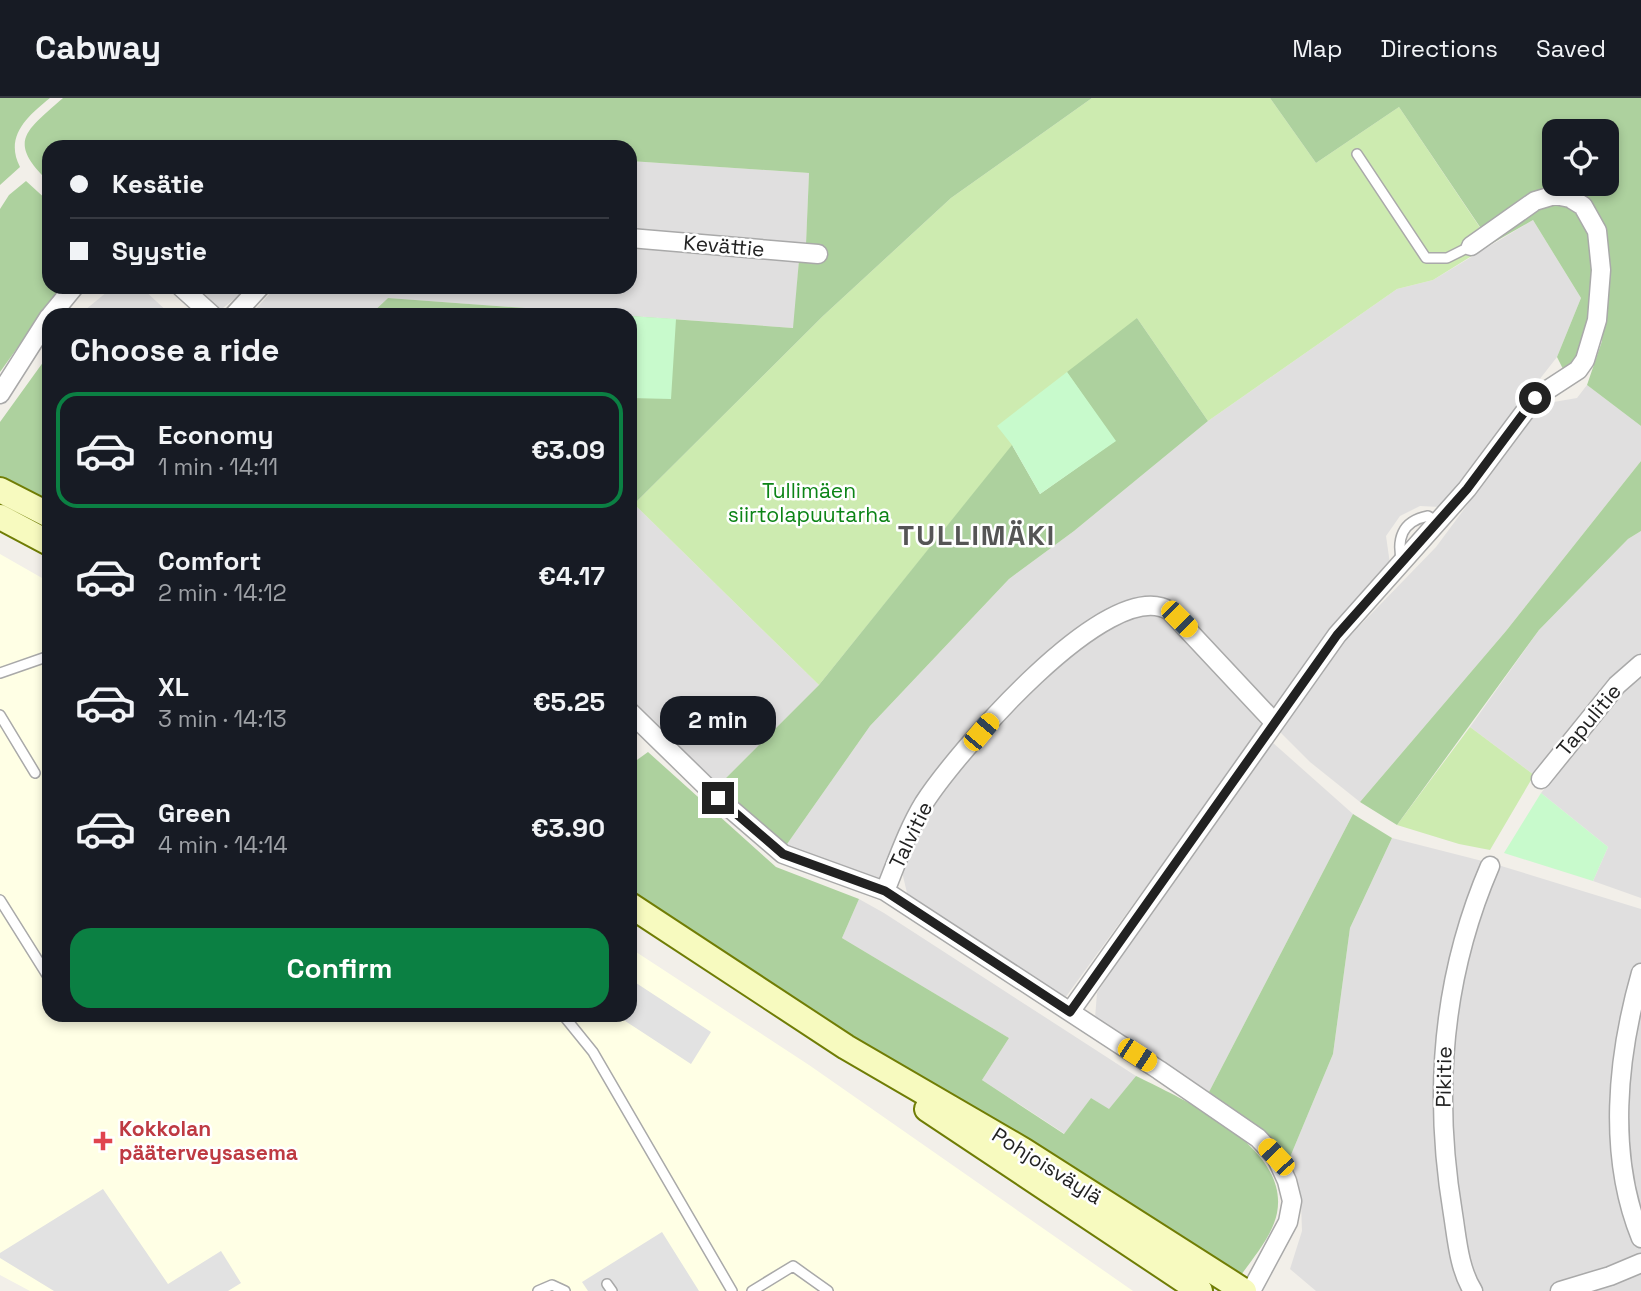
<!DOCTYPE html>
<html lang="en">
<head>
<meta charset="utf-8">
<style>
  body { margin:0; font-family:"Space Grotesk",sans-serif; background:#20242c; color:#f1f3f6; height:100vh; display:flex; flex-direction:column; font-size:26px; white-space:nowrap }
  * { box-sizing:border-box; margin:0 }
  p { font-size:23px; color:#9ea1a6 }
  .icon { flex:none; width:38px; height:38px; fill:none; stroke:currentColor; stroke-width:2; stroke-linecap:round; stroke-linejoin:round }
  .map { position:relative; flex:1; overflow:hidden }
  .panel { position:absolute; left:42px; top:210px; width:595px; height:714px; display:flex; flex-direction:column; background:#171b24; border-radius:21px; box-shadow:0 4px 10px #0003 }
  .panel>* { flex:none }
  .hud { position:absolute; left:42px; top:42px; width:595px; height:154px; border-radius:21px; box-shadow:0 4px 10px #0003; display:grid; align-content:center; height:154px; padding:0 28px; background:#171b24 }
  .controls { position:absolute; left:1542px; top:21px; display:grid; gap:14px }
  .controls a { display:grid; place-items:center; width:77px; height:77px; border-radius:14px; background:#171b24; box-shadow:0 4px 10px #0003; font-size:35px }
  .end { position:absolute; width:32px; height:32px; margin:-16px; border:9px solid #222; background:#fff; box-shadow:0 0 0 4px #fff }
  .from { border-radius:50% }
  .bubble { position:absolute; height:49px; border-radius:21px; background:#171b24; box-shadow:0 4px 10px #0003; font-size:23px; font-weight:800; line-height:49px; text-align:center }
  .car { position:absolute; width:21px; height:42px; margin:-21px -10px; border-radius:9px; box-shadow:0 0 5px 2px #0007; background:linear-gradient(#f5c518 24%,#345 0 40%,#f5c518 0 76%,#345 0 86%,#f5c518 0) }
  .hud b { display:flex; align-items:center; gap:24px; height:66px; font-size:26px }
  .hud b+b { border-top:2px solid #363941 }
  .hud i { width:18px; height:18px; background:#f1f3f6 }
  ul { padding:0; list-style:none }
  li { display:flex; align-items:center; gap:21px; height:116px; margin:0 14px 10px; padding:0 14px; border:4px solid transparent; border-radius:21px }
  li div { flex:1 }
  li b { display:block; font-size:26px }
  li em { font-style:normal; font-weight:800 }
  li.on { border-color:#0b8043 }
  li>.icon { width:63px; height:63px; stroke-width:1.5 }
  h2 { padding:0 28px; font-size:32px; line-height:84px }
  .primary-button { display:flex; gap:14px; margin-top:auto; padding:14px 28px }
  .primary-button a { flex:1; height:80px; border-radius:21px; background:#0b8043; color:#fff; font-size:28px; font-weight:800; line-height:80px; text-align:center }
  header { display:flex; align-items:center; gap:42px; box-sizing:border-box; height:98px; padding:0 35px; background:#171b24; border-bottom:2px solid #363941 }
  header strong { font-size:33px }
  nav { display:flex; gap:38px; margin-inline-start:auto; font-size:24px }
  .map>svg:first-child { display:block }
</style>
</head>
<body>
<header>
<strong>Cabway</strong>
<nav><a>Map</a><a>Directions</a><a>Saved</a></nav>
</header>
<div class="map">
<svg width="1641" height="1193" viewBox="0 0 1641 1193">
  <rect width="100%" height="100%" fill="#f2efe9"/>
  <path fill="#e0dfdf" d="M630,63L809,75L806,146L630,132Z
    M1533,122L1581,200L1557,259L1440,409L1420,408L1400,418L1386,438L1390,466L1328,535L1273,612L1195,525L1174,506L1162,500L1145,498L1127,503L1091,519L1052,548L1002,597L972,631L902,730L879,783L785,749L870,628L1009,481L1074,433L1208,323L1397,191L1433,182Z
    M630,150L799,162L794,230L388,200L370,217H250L276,189H630Z
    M113,189H141L171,217H79Z
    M193,189H250L219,213Z
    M1587,287L1641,328V363L1506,533L1360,704L1310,664L1278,632L1341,547L1436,449L1542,306L1577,300Z
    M634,406L819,587L719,687L630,602V410Z
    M1641,433V557L1612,582L1534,677L1470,629L1539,532L1628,441Z
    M1160,514L1188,540L1263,628L1065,900L908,799L902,774L921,727L956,676L1018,603L1094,539L1134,519Z
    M1641,577V800L1593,783L1608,749L1541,695L1622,594Z
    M1272,644L1353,716L1209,994L1095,920L1097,895L1169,784Z
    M1392,740L1498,767L1641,811V1193H1316L1290,1171L1302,1133L1301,1105L1297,1082L1288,1064L1333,956L1350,830Z
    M859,801L884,815L1136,978L1109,1012L1091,1000L1065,1036L982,982L1009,940L842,840Z"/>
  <path fill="#ffffe5" d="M0,456L49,484V917H630V850L809,967L1133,1193H30L0,1177Z"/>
  <path fill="#cdebb0" d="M1092,0H1270L1316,65L1399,9L1491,146L1433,182L1397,191L1208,323L1137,220L1116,343L1012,348L819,587L634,406L823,218L951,100Z
    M1470,629L1534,677L1490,752L1459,746L1397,727Z"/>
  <path fill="#add19e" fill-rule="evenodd" d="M0,0H50C28,18 4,38 20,69L0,87Z
    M63,0H1092L951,100L823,218L630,410V218L793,230L799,162L806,146L809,75L630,63V49H425L334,43L315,49H49V84C6,43 26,33 63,0Z
    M1270,0H1641V328L1587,287L1602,243L1606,152L1575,96L1482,132L1399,9L1316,65ZM1554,33H1606V86H1554Z
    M26,83L49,104V189H61L0,274V111L9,97Z
    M1568,105L1588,122L1594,186L1588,244L1565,275L1557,259L1581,200L1533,122L1491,146L1487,141L1537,107Z
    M388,200L621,217H370Z
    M1137,220L1208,323L1074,433L1009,481L870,628L785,749L719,687L819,587L1012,347L1040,396L1115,343L1067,274Z
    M49,256V406L0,378V324Z
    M1641,363V433L1628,441L1539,532L1397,727L1360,704L1506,533Z
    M648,654L776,769L859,801L842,840L1009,940L982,982L1064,1036L1091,1000L1109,1011L1136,978C1184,1002 1290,1048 1277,1115C1272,1139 1252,1161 1239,1180L886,962L630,791V667Z
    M1353,716L1392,740L1350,830L1333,956L1288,1064L1264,1036L1209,994Z"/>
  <path fill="#c8facc" d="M630,218L676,221L671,301L630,300Z
    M1067,274L1116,343L1040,396L1012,347L997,328Z
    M1541,695L1608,749L1593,783L1504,755Z"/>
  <path fill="#e2e2e2" d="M630,881L711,934L691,966L616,917H630Z
    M103,1091L168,1186L221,1153L241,1185L228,1193H54L0,1160V1155Z
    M662,1134L699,1193H588L582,1184Z"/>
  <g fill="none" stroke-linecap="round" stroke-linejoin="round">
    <defs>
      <path id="lane" d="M1357,56L1426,160H1447L1471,148
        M1402,465C1396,441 1402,423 1428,418L1438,424
        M0,575L49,558
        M0,617L35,675
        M0,802L49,880
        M563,917L593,954L732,1193
        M607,1186L612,1193
        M538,1193L552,1187L565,1193
        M752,1193L793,1168L828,1193"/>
      <path id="street" d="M630,140L818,156
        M181,189L212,217
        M51,217L74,189
        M234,217L260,189
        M0,296L49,219
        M630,614L718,700L783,756L885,793L1159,972L1258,1040L1276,1059L1287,1083L1292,1103L1288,1124L1251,1193
        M1541,681L1617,587L1641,566
        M885,793C897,764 907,733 924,705C954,658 1109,475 1170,513L1274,624
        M1641,875C1617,959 1607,1057 1641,1140
        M1070,914L1337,537L1467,391L1535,300L1578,272L1585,262L1597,222L1601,172L1597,133L1583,108L1570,100L1555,97L1535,103L1471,148
        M1473,1193C1459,1171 1457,1141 1453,1116C1433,997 1442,879 1490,768
        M1560,1193L1610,1178L1641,1165"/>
      <path id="secondary" d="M0,392L49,417
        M0,419L49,445
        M630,807L846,949L1023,1052L1244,1193
        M927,1011L1200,1193"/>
    </defs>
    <use href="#lane" stroke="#a9a9a9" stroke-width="12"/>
    <use href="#street" stroke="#a9a9a9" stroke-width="21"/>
    <use href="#secondary" stroke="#707d05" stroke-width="28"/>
    <use href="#lane" stroke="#fff" stroke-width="9"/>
    <use href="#street" stroke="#fff" stroke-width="18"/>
    <use href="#secondary" stroke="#f7fabf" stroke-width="24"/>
  </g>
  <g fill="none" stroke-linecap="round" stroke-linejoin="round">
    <path stroke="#222" stroke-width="9" d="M718,700L783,756L885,793L1070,914L1337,537L1467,391L1535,300"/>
  </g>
  <path fill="#e0444e" stroke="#fff" stroke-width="2.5" d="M99.5 1032.5h7v7h7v7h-7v7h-7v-7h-7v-7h7z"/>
  <g text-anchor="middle" stroke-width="5" stroke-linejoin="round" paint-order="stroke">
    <g font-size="21" fill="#222" stroke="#fff">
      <text transform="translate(724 148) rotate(5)" y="7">Kevättie</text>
      <text transform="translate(1589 622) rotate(-50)" y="7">Tapulitie</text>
      <text transform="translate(911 737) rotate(-64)" y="7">Talvitie</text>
      <text transform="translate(1444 979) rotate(-89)" y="7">Pikitie</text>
      <text transform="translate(1047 1068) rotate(32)" y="7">Pohjoisväylä</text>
    </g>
    <g font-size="21" fill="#0c8416" stroke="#fff">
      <text x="809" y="400">Tullimäen<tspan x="809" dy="24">siirtolapuutarha</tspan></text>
    </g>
    <g font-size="21" font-weight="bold" fill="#be3a42" stroke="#fff" text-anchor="start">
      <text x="119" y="1038">Kokkolan<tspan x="119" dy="24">pääterveysasema</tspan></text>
    </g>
    <g font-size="28" font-weight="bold" letter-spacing="2" fill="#555" stroke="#fff">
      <text x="977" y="447">TULLIMÄKI</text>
    </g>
  </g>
</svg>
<div class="controls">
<a><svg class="icon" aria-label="locate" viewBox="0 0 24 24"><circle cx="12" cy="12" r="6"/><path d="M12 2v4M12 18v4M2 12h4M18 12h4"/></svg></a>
</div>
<i class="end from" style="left:1535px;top:300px"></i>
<i class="end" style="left:718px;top:700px"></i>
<div class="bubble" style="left:660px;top:598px;width:116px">2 min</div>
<i class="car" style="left:1179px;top:521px;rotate:135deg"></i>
<i class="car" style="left:981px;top:634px;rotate:40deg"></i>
<i class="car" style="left:1137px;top:957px;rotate:123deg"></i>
<i class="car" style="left:1276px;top:1059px;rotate:317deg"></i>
<div class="hud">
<b><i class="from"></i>Kesätie</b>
<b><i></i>Syystie</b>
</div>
<section class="panel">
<h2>Choose a ride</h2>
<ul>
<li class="on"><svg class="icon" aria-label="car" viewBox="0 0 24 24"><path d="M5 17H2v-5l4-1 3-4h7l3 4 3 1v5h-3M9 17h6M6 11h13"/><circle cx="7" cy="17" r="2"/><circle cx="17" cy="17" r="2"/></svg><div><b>Economy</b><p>1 min · 14:11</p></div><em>€3.09</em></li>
<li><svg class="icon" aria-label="car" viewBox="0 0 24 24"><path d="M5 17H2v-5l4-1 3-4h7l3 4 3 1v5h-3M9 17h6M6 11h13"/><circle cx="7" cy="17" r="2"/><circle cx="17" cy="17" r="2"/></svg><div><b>Comfort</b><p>2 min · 14:12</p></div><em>€4.17</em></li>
<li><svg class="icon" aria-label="car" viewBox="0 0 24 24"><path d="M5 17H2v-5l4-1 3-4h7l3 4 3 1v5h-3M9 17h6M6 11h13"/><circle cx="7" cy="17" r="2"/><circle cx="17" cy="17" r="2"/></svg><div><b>XL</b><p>3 min · 14:13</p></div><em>€5.25</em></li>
<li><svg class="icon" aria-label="car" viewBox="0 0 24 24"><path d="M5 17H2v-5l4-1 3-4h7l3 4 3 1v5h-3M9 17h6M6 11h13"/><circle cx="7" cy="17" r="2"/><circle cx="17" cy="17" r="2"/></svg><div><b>Green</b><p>4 min · 14:14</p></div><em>€3.90</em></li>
</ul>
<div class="primary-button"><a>Confirm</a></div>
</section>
</div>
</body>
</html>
